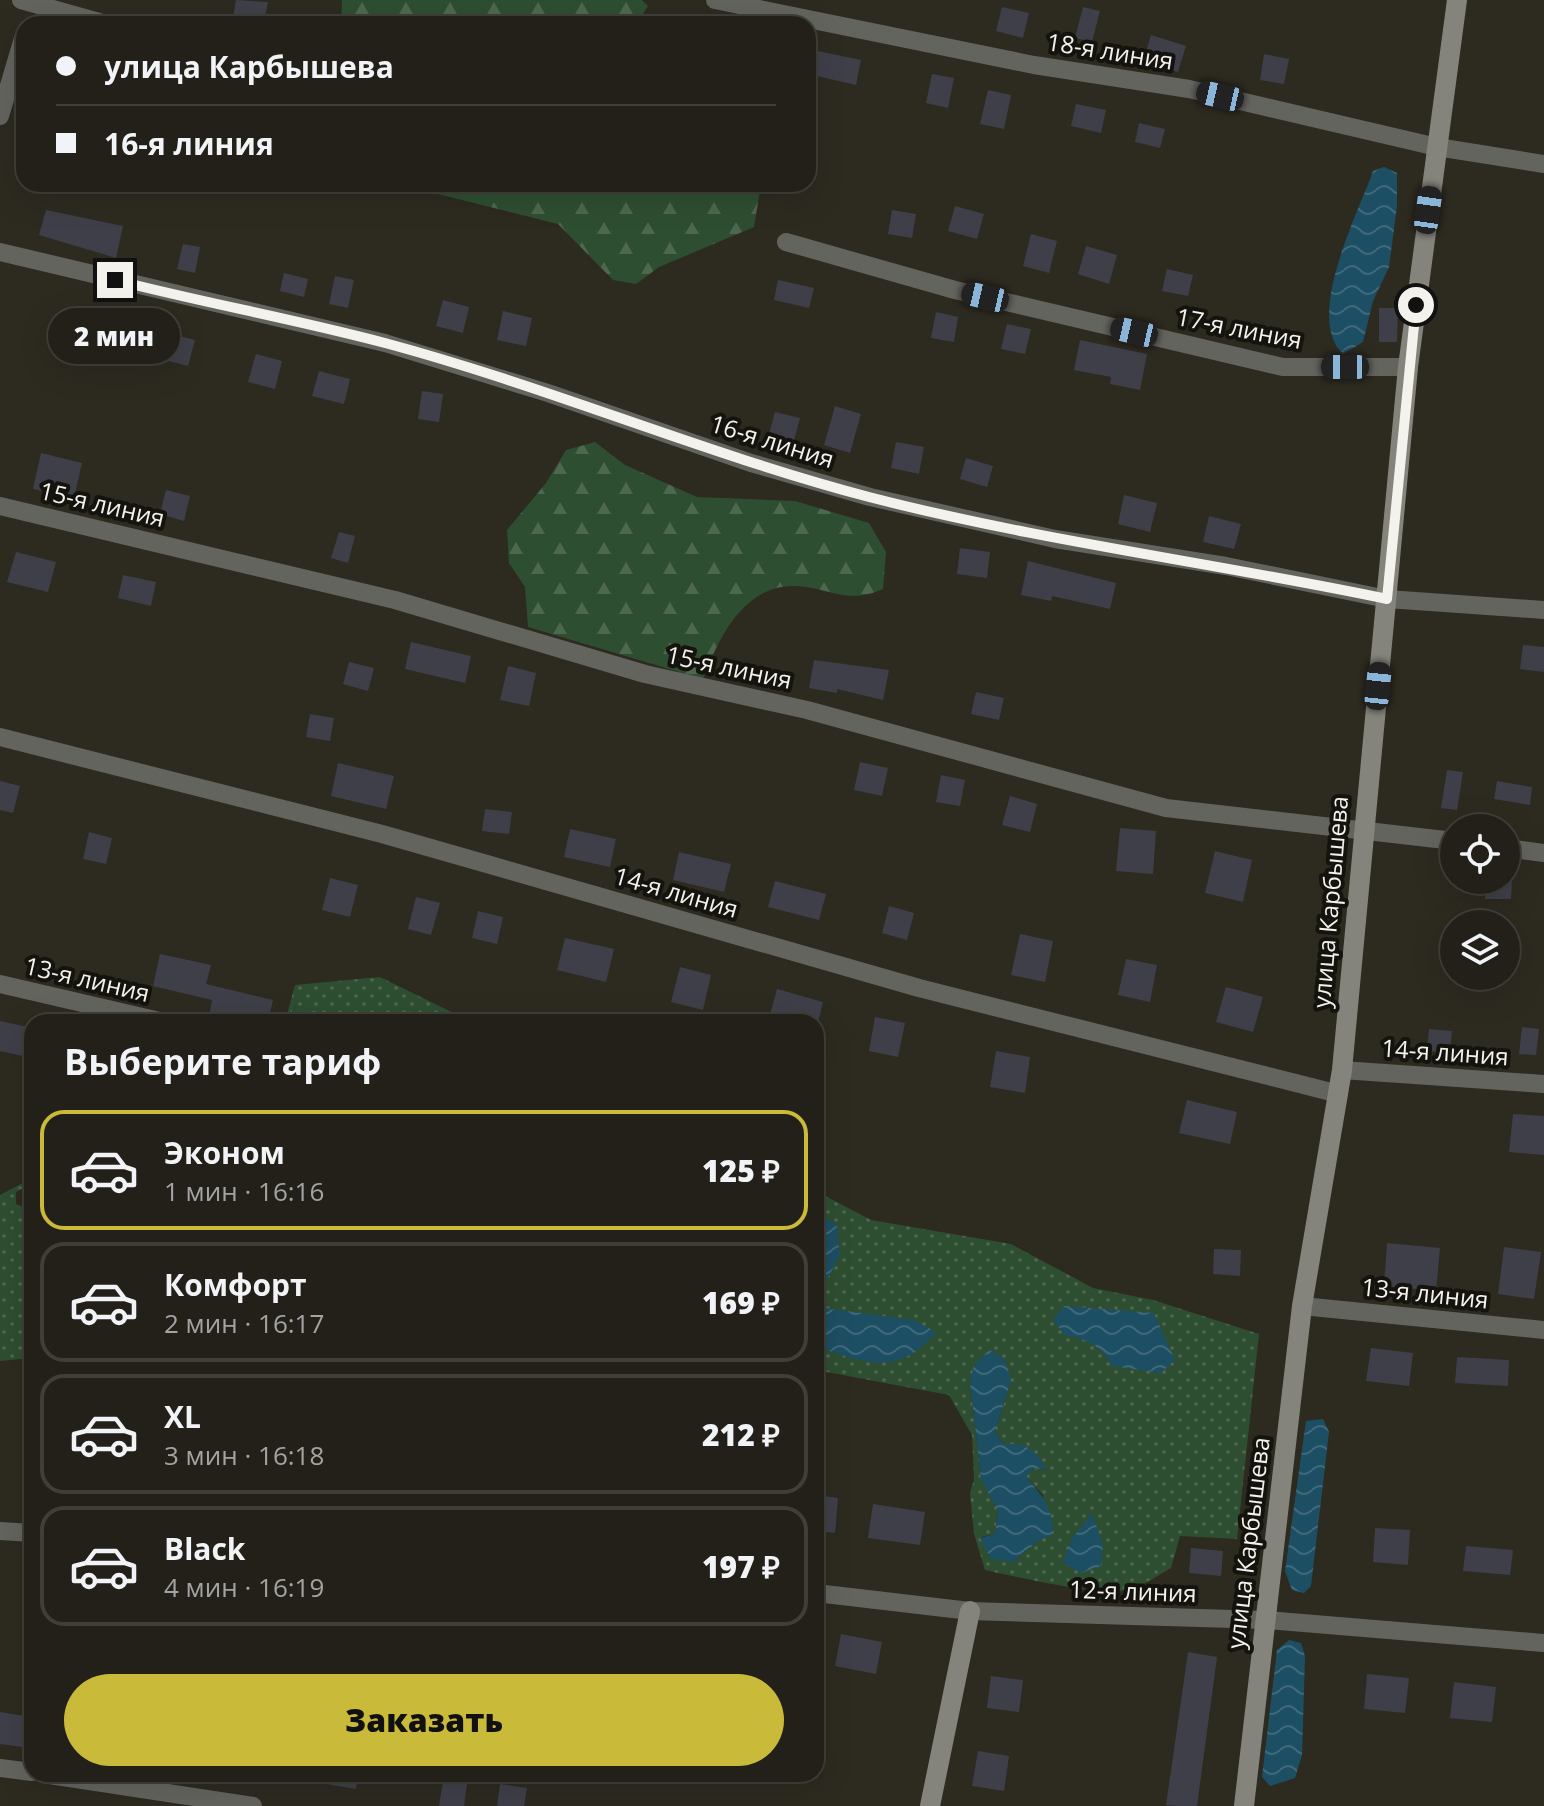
<!DOCTYPE html>
<html lang="ru">
<head>
<meta charset="utf-8">
<style>
  body { margin:0; font-family:"Open Sans",sans-serif; background:#2a2821; color:#f1f3f6; height:100vh; display:flex; flex-direction:column; font-size:30px; white-space:nowrap }
  * { box-sizing:border-box; margin:0 }
  p { font-size:26px; color:#a2a3a2 }
  .icon { flex:none; width:44px; height:44px; fill:none; stroke:currentColor; stroke-width:2; stroke-linecap:round; stroke-linejoin:round }
  .map { position:relative; flex:1; overflow:hidden }
  .panel { position:absolute; left:24px; top:1014px; width:800px; height:768px; display:flex; flex-direction:column; background:#222018; border-radius:24px; box-shadow:0 8px 32px #0002,0 0 0 2px #3f3e37 }
  .panel>* { flex:none }
  .guide { position:absolute; left:16px; top:16px; width:800px; height:176px; border-radius:24px; box-shadow:0 8px 32px #0002,0 0 0 2px #3f3e37; display:grid; align-content:center; height:176px; padding:0 40px; background:#222018 }
  .controls { position:absolute; left:1440px; top:814px; display:grid; gap:16px }
  .controls a { display:grid; place-items:center; width:80px; height:80px; border-radius:50%; background:#222018; box-shadow:0 8px 32px #0002,0 0 0 2px #3f3e37; font-size:40px }
  .end { position:absolute; width:36px; height:36px; margin:-18px; border:10px solid #f4f2ec; background:#111; box-shadow:0 0 0 4px #111 }
  .from { border-radius:50% }
  .bubble { position:absolute; height:56px; border-radius:28px; background:#222018; box-shadow:0 8px 32px #0002,0 0 0 2px #3f3e37; font-size:26px; font-weight:800; line-height:56px; text-align:center }
  .car { position:absolute; width:24px; height:48px; margin:-24px -12px; border-radius:10px; box-shadow:0 0 6px 2px #0007; background:linear-gradient(#222 24%,#8ab4d8 0 40%,#222 0 76%,#8ab4d8 0 86%,#222 0) }
  .guide b { display:flex; align-items:center; gap:28px; height:76px; font-size:30px }
  .guide b+b { border-top:2px solid #3f3e37 }
  .guide i { width:20px; height:20px; background:#f1f3f6 }
  ul { padding:0; list-style:none }
  li { display:flex; align-items:center; gap:24px; height:120px; margin:0 16px 12px; padding:0 24px; border:4px solid #3f3e37; border-radius:24px }
  li div { flex:1 }
  li b { display:block; font-size:30px }
  li em { font-style:normal; font-weight:800 }
  li.current { border-color:#caba3a }
  li>.icon { width:72px; height:72px; stroke-width:1.5 }
  h2 { padding:0 40px; font-size:36px; line-height:96px }
  .cta { display:flex; gap:16px; margin-top:auto; padding:16px 40px }
  .cta a { flex:1; height:92px; border-radius:48px; background:#caba3a; color:#111; font-size:32px; font-weight:800; line-height:92px; text-align:center }
  .map>svg:first-child { display:block }
</style>
</head>
<body>
<div class="map">
<svg width="1544" height="1806" viewBox="0 0 1544 1806">
  <defs>
    <pattern id="grass-dots" width="8" height="8" patternUnits="userSpaceOnUse" patternTransform="scale(2)"><rect width="8" height="8" fill="#2e4e31"/><path d="M2 2h.1M6 6h.1" fill="none" stroke="#4d684f" stroke-width="1.8" stroke-linecap="round"/></pattern>
    <pattern id="forest-firs" width="22" height="20" patternUnits="userSpaceOnUse" patternTransform="scale(2)"><rect width="22" height="20" fill="#2e4e31"/><path d="M5 1l3.5 6h-7zM16 11l3.5 6h-7z" fill="#4d684f"/></pattern>
    <pattern id="water-waves" width="16" height="10" patternUnits="userSpaceOnUse" patternTransform="scale(2)"><rect width="16" height="10" fill="#1d4f64"/><path d="M0 5q4-4 8 0t8 0" fill="none" stroke="#3e697a"/></pattern>
  </defs>
  <rect width="100%" height="100%" fill="#2d2a20"/>
  <path fill="url(#grass-dots)" fill-rule="evenodd" d="M380,977L472,1022H431L417,1012L337,1017L296,1006L285,1022L295,985Z
    M32,1178V1183L16,1192V1204L32,1211V1358L0,1361V1195Z
    M816,1191L871,1220L1011,1244L1093,1288L1153,1300L1259,1334L1237,1539L1180,1536L1171,1568C1156,1577 1138,1589 1120,1591C1085,1593 1021,1578 985,1570L974,1534L970,1493L974,1480L972,1435L949,1395L816,1370V1346L863,1361L850,1313L824,1308L820,1292L824,1214L816,1212ZM1011,1381L995,1431L1003,1444L1045,1470L1034,1468L1026,1477L1043,1495L1038,1541L1013,1562L981,1537L995,1534L998,1511L981,1478L970,1382Z"/>
  <path fill="url(#forest-firs)" d="M342,0H642L648,6L636,24H341Z
    M398,184H761L754,227L659,267L636,284L613,280L558,224Z
    M595,442L625,465L697,497L795,501L869,523L886,552L883,589C844,606 829,586 792,586C742,587 718,640 703,679L528,627L525,587L509,563L507,530L546,483L566,450Z
    M296,1006L337,1017L418,1011L431,1022H287Z"/>
  <path fill="url(#water-waves)" d="M1384,167L1397,173V206L1389,267L1373,301L1363,342L1343,354C1304,317 1358,214 1373,171Z
    M816,1212L837,1225L840,1256L820,1292L824,1308L914,1320L936,1332C900,1377 864,1364 816,1346Z
    M1064,1306L1154,1313L1175,1360L1161,1373L1112,1366C1099,1344 1089,1340 1064,1335L1053,1319Z
    M989,1350L1005,1359L1011,1381L995,1431L1003,1444C1024,1442 1037,1449 1046,1470L1034,1468L1026,1477C1043,1496 1053,1508 1053,1534L1038,1541L1013,1562L991,1559L980,1538L995,1534L998,1511L981,1479L970,1382L974,1365Z
    M1323,1419L1329,1432L1311,1586L1304,1593L1292,1590L1285,1571L1306,1421Z
    M1092,1513L1103,1545L1101,1566L1081,1573L1063,1563L1071,1540Z
    M1289,1640L1301,1643L1305,1656L1302,1755L1295,1778L1270,1786L1262,1777L1277,1650Z"/>
  <path fill="#3f3f49" d="M236,0L268,2L264,24H232Z
    M1002,7L1029,13L1023,38L996,31Z
    M1083,7L1100,11L1092,42L1075,38Z
    M1151,35L1186,46L1178,72L1143,62Z
    M808,49L861,60L856,85L808,74Z
    M1264,54L1289,59L1284,84L1260,80Z
    M932,74L954,78L948,108L926,103Z
    M988,90L1011,95L1004,129L980,124Z
    M1076,104L1106,110L1101,133L1071,126Z
    M1139,123L1165,129L1160,148L1135,142Z
    M955,206L984,214L977,239L948,231Z
    M46,210L123,226L116,258L39,235Z
    M892,210L916,214L912,238L888,234Z
    M1031,234L1057,241L1049,273L1023,266Z
    M183,244L200,247L195,273L177,269Z
    M1086,246L1117,255L1109,284L1078,274Z
    M1167,269L1193,275L1188,296L1162,291Z
    M284,273L308,279L304,297L280,291Z
    M335,276L354,280L348,308L329,304Z
    M778,280L814,288L809,308L774,300Z
    M443,300L469,307L463,333L436,326Z
    M1379,308H1398L1397,342H1379Z
    M503,311L532,318L526,346L497,340Z
    M936,312L958,317L954,342L931,338Z
    M104,322L126,327L120,351L98,346Z
    M1007,324L1031,329L1025,354L1001,349Z
    M168,333L195,340L188,366L161,359Z
    M1080,340L1147,354L1140,390L1110,384L1111,377L1074,370Z
    M256,354L282,361L275,389L248,382Z
    M319,371L350,379L344,404L312,396Z
    M422,391L443,394L439,422L418,419Z
    M835,406L861,414L850,453L824,445Z
    M775,412L800,418L792,448L767,441Z
    M896,442L924,447L919,474L891,468Z
    M41,453L82,463L74,498L33,489Z
    M966,458L993,466L987,487L960,479Z
    M166,490L190,496L184,521L160,514Z
    M1124,495L1157,503L1150,532L1118,524Z
    M1209,516L1241,524L1234,549L1203,542Z
    M339,532L355,536L348,563L331,558Z
    M960,548L990,552L987,578L957,574Z
    M16,552L56,562L48,592L7,582Z
    M1028,561L1116,583L1110,609L1052,596L1051,601L1021,595Z
    M123,575L156,582L151,606L118,598Z
    M411,642L471,656L465,683L405,669Z
    M1523,645L1544,647V672L1520,669Z
    M814,660L889,670L883,700L837,689V693L809,688Z
    M349,662L374,668L368,691L343,684Z
    M508,666L536,673L529,706L500,700Z
    M976,692L1004,698L999,720L971,714Z
    M310,714L334,718L330,741L306,737Z
    M860,762L888,768L882,796L854,790Z
    M338,763L394,776L386,809L331,796Z
    M1447,770L1463,772L1457,810L1441,808Z
    M941,775L965,780L960,806L936,802Z
    M0,781L20,786L13,813L0,810Z
    M1497,781L1532,787L1530,805L1494,799Z
    M1010,796L1037,804L1030,832L1002,825Z
    M485,809L512,812L509,834L482,831Z
    M1120,828L1156,831L1153,874L1116,871Z
    M570,829L616,839L610,867L564,857Z
    M89,832L112,838L106,864L83,859Z
    M1215,851L1252,860L1243,902L1205,893Z
    M679,852L731,864L724,892L673,880Z
    M330,878L358,885L350,917L322,910Z
    M1486,880H1512L1511,899H1485Z
    M775,881L826,894L819,920L768,907Z
    M416,897L440,903L431,935L408,929Z
    M889,906L914,913L907,940L882,933Z
    M478,911L503,917L497,944L472,938Z
    M1020,934L1053,941L1045,982L1011,975Z
    M565,938L614,949L606,982L557,970Z
    M160,954L211,965L206,984L273,1000L268,1022L210,1012L212,1000L153,986Z
    M1126,959L1157,965L1150,1002L1118,995Z
    M680,967L711,975L703,1010L671,1002Z
    M1226,987L1263,997L1253,1032L1216,1022Z
    M777,989L823,1002L818,1022H768Z
    M875,1017L905,1023L898,1057L869,1051Z
    M0,1021L32,1028V1058L0,1051Z
    M1522,1027L1539,1029L1536,1055L1519,1054Z
    M1429,1029L1452,1031L1450,1053L1427,1051Z
    M996,1051L1030,1057L1025,1093L990,1087Z
    M1187,1100L1237,1112L1230,1144L1179,1133Z
    M1513,1114L1544,1116V1155L1509,1152Z
    M1387,1243L1440,1248L1436,1291L1384,1286Z
    M1504,1247L1541,1252L1534,1299L1498,1294Z
    M1214,1249L1241,1250L1240,1276L1213,1274Z
    M1371,1348L1413,1353L1409,1386L1366,1381Z
    M1457,1357L1509,1360L1508,1386L1455,1383Z
    M816,1495L838,1498L835,1533L816,1531Z
    M873,1504L925,1512L920,1545L868,1538Z
    M1375,1528L1410,1530L1408,1565L1373,1562Z
    M1466,1546L1513,1550L1510,1575L1463,1571Z
    M1191,1548L1223,1551L1221,1576L1189,1573Z
    M841,1634L882,1642L876,1674L835,1666Z
    M1188,1652L1217,1657L1197,1806H1178L1166,1805Z
    M1367,1674L1409,1678L1405,1713L1364,1709Z
    M991,1676L1023,1680L1019,1712L987,1708Z
    M1454,1682L1496,1687L1492,1722L1450,1718Z
    M0,1712L32,1717L30,1748L0,1744Z
    M978,1751L1009,1756L1004,1791L972,1786Z
    M316,1774H358L356,1789L315,1782Z
    M443,1781L467,1784L464,1806H439Z
    M500,1784L527,1788L524,1806H497Z"/>
  <g fill="none" stroke-linecap="round" stroke-linejoin="round">
    <path stroke="#64645f" stroke-width="18" d="M21,0L106,24
      M715,0L1034,65L1189,89L1437,147L1544,164
      M0,116L24,35
      M786,242L955,290L1283,367H1408
      M0,252L385,343L548,393L751,463L870,497L1055,539L1226,566L1387,599L1544,610
      M0,506L395,600L645,674L807,710L1166,808L1454,841
      M0,737L382,834L919,988L1339,1094
      M1506,848L1544,853
      M0,984L164,1022
      M1342,1070L1544,1084
      M1302,1306L1544,1330
      M0,1531L32,1533
      M816,1593L970,1611L1266,1620L1544,1643
      M0,1768L32,1772
      M43,1774L253,1806"/>
    <path stroke="#85847c" stroke-width="20" d="M930,1806L970,1611
      M1244,1806L1302,1306L1342,1070L1408,367L1457,0"/>
  </g>
  <g fill="none" stroke-linecap="round" stroke-linejoin="round">
    <path stroke="#f4f2ec" stroke-width="10" d="M115,280C204,303 295,319 385,343C549,387 705,454 869,497C1040,541 1215,563 1387,599L1416,305"/>
  </g>
  <g text-anchor="middle" stroke-width="8" stroke-linejoin="round" paint-order="stroke">
    <g font-size="24" fill="#f4f2ec" stroke="#14130e">
      <text transform="translate(1110 52) rotate(9)" y="8">18-я линия</text>
      <text transform="translate(1239 329) rotate(11)" y="8">17-я линия</text>
      <text transform="translate(772 442) rotate(17)" y="8">16-я линия</text>
      <text transform="translate(102 505) rotate(13)" y="8">15-я линия</text>
      <text transform="translate(729 668) rotate(12)" y="8">15-я линия</text>
      <text transform="translate(676 893) rotate(16)" y="8">14-я линия</text>
      <text transform="translate(1331 902) rotate(-85)" y="8">улица Карбышева</text>
      <text transform="translate(87 980) rotate(13)" y="8">13-я линия</text>
      <text transform="translate(1445 1053) rotate(4)" y="8">14-я линия</text>
      <text transform="translate(1425 1294) rotate(6)" y="8">13-я линия</text>
      <text transform="translate(1249 1543) rotate(-83)" y="8">улица Карбышева</text>
      <text transform="translate(1133 1592) rotate(2)" y="8">12-я линия</text>
    </g>
  </g>
</svg>
<div class="controls">
<a><svg class="icon" aria-label="locate" viewBox="0 0 24 24"><circle cx="12" cy="12" r="6"/><path d="M12 2v4M12 18v4M2 12h4M18 12h4"/></svg></a>
<a><svg class="icon" aria-label="layers" viewBox="0 0 24 24"><path d="M12 4l9 5-9 5-9-5zM3 14l9 5 9-5"/></svg></a>
</div>
<i class="end from" style="left:1416px;top:305px"></i>
<i class="end" style="left:115px;top:280px"></i>
<div class="bubble" style="left:48px;top:308px;width:132px">2 мин</div>
<i class="car" style="left:1220px;top:96px;rotate:283deg"></i>
<i class="car" style="left:1428px;top:210px;rotate:8deg"></i>
<i class="car" style="left:985px;top:297px;rotate:283deg"></i>
<i class="car" style="left:1134px;top:332px;rotate:283deg"></i>
<i class="car" style="left:1345px;top:367px;rotate:270deg"></i>
<i class="car" style="left:1378px;top:686px;rotate:6deg"></i>
<div class="guide">
<b><i class="from"></i>улица Карбышева</b>
<b><i></i>16-я линия</b>
</div>
<section class="panel">
<h2>Выберите тариф</h2>
<ul>
<li class="current"><svg class="icon" aria-label="car" viewBox="0 0 24 24"><path d="M5 17H2v-5l4-1 3-4h7l3 4 3 1v5h-3M9 17h6M6 11h13"/><circle cx="7" cy="17" r="2"/><circle cx="17" cy="17" r="2"/></svg><div><b>Эконом</b><p>1 мин · 16:16</p></div><em>125 ₽</em></li>
<li><svg class="icon" aria-label="car" viewBox="0 0 24 24"><path d="M5 17H2v-5l4-1 3-4h7l3 4 3 1v5h-3M9 17h6M6 11h13"/><circle cx="7" cy="17" r="2"/><circle cx="17" cy="17" r="2"/></svg><div><b>Комфорт</b><p>2 мин · 16:17</p></div><em>169 ₽</em></li>
<li><svg class="icon" aria-label="car" viewBox="0 0 24 24"><path d="M5 17H2v-5l4-1 3-4h7l3 4 3 1v5h-3M9 17h6M6 11h13"/><circle cx="7" cy="17" r="2"/><circle cx="17" cy="17" r="2"/></svg><div><b>XL</b><p>3 мин · 16:18</p></div><em>212 ₽</em></li>
<li><svg class="icon" aria-label="car" viewBox="0 0 24 24"><path d="M5 17H2v-5l4-1 3-4h7l3 4 3 1v5h-3M9 17h6M6 11h13"/><circle cx="7" cy="17" r="2"/><circle cx="17" cy="17" r="2"/></svg><div><b>Black</b><p>4 мин · 16:19</p></div><em>197 ₽</em></li>
</ul>
<div class="cta"><a>Заказать</a></div>
</section>
</div>
</body>
</html>
